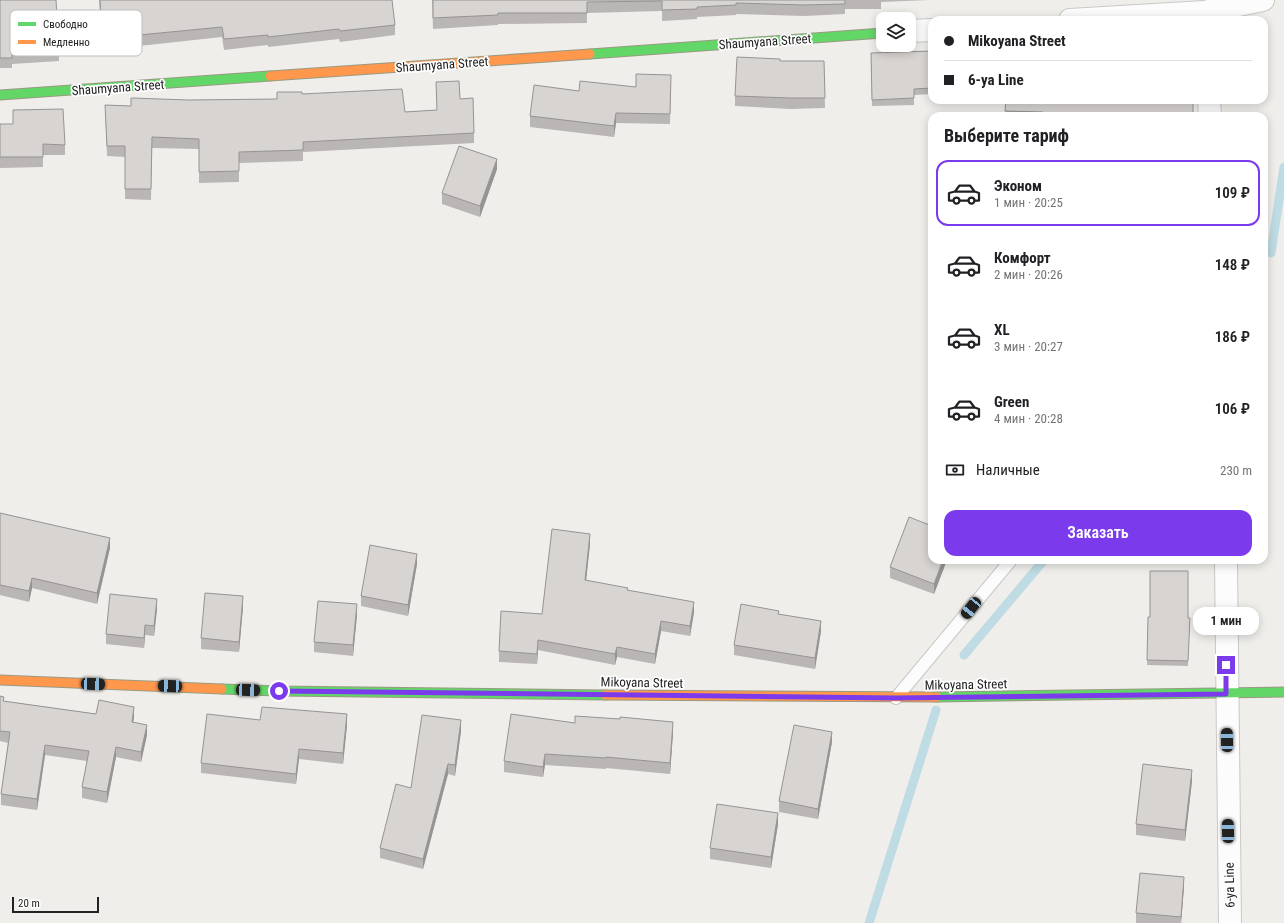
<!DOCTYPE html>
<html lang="ru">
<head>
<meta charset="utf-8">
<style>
  body { margin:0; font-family:"Roboto Condensed",sans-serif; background:#f2f2f2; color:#202124; height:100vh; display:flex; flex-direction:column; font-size:15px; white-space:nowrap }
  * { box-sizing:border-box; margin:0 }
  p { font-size:13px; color:#757577 }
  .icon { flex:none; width:22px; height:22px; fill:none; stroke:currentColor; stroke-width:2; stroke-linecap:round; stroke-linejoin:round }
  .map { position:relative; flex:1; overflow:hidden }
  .details { position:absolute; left:928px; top:112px; width:340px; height:452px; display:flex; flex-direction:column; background:#fff; border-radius:12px; box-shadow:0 2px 10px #0003 }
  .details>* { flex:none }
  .banner { position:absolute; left:928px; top:16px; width:340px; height:88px; border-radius:12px; box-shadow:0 2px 10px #0003; display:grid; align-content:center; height:88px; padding:0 16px; background:#fff }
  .fabs { position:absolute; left:876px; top:12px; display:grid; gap:8px }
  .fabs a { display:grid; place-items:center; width:40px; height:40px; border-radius:8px; background:#fff; box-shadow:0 2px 10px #0003; font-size:20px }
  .scale { position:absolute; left:12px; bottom:10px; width:87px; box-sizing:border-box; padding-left:4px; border:2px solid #222; border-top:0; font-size:11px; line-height:14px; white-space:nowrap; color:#222; -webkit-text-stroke:3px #fff; paint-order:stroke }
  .end { position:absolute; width:18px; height:18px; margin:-9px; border:5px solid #7c3aed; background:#fff; box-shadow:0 0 0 2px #fff }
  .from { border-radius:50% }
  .bubble { position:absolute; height:28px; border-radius:12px; background:#fff; box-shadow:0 2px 10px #0003; font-size:13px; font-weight:600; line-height:28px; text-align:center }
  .car { position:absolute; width:12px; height:24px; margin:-12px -6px; border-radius:5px; box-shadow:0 0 3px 1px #0007; background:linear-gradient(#222 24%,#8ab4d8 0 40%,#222 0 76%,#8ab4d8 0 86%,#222 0) }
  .banner b { display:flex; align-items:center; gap:14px; height:38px; font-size:15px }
  .banner b+b { border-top:1px solid #e0e0e0 }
  .banner i { width:10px; height:10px; background:#202124 }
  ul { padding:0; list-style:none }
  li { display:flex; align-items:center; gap:12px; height:66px; margin:0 8px 6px; padding:0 8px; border:2px solid transparent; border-radius:12px }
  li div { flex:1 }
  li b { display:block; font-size:15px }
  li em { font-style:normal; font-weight:600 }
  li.current { border-color:#7c3aed }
  li>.icon { width:36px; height:36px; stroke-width:1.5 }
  h2 { padding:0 16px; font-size:18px; line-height:48px }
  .pay { display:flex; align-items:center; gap:10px; height:44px; padding:0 16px; font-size:15px }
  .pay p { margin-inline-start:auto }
  .cta { display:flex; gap:8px; margin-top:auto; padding:8px 16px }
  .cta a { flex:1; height:46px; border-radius:12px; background:#7c3aed; color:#fff; font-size:16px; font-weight:600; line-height:46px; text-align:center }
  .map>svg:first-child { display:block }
</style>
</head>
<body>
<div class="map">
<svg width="1284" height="923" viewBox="0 0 1284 923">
  <rect width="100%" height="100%" fill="#f0eeeb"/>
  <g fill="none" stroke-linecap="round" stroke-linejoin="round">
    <path stroke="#bfdbe3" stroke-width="9" d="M1271,253L1284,167
      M964,655L1044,560
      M869,923L936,710"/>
    <defs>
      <path id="lane" d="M896,698L1011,560"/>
      <path id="street" d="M1070,20L1204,12L1263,0
        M909,31L932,30
        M1209,100L1210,116
        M1226,560L1230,923"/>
      <path id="fast" d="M590,54L883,33
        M0,95L270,76
        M222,689L279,691L605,695
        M937,697L1284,692"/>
      <path id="slow" d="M270,76L590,54
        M0,680L222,689
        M605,695L937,697"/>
    </defs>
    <use href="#lane" stroke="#c9c8c7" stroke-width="14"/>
    <use href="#street" stroke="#c9c8c7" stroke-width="24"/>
    <use href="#fast" stroke="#999a82" stroke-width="11"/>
    <use href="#slow" stroke="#999a82" stroke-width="11"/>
    <use href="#lane" stroke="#fdfcfc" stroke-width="12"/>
    <use href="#street" stroke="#fdfcfc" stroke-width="22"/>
    <use href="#fast" stroke="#63d668" stroke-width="9"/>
    <use href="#slow" stroke="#ff974d" stroke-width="9"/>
  </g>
  <path fill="#b9b6b5" d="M0,0L59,51V61L12,64V68H0Z
    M99,0H392L395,25V35L340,42L339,39L268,47V45L224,50L222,37L139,46L102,47Z
    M432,0H929L881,2V9H845V14L804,16L736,14V15L697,17V19L662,21V11L587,13V23L498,24V25L433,29Z
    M932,51V94L914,95V105L872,106L871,53Z
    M780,61H824L825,108L790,109L735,106V96Z
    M436,82L460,99L474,133V143L303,152V161L239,163V182L199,183V149L152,148L151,200L125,199V157L107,156L105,105L131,106L189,100L277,99L302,94L405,112L437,110Z
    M671,86L670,124L616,123L614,137L530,127V116L636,87Z
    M1006,100L1193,116H1005Z
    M0,124L65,145V155H43V167L0,168Z
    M497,169L480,217L442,204V193Z
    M0,513L110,548L97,604L32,588L29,602L0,595Z
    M590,544L586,580L694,612L690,636L661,631L655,664L617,657L615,665L538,650L537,664L499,662V651L542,614Z
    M947,560L934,594L890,578V567Z
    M417,564L408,616L361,606V596Z
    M243,607L239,652L201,649V638Z
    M157,609L154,636L145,635L144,648L106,644V634Z
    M779,614L821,631L815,669L734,655V645Z
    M357,615L353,656L314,652V642Z
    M1148,617L1188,618V666L1147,665Z
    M0,696L4,701L96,714L134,717L133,722L147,735L141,762L116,757L107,803L82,798V787L87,761L45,755L37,810L1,805V794L8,743L0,741Z
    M260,720L347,725L343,764L299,759L296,784L201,773V763Z
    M575,723L673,733L670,774L606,768V769L545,765L543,777L504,772V761Z
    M461,731L455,776L448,774L423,869L380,858V848L411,788Z
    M832,742L818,819L779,812V801Z
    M1192,781L1185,841L1136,835V824Z
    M778,824L771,868L710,859V848Z
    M1184,887L1181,923H1136V913Z"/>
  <path fill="#969493" d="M616,113V123L614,137V126Z
    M497,159V169L480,217V206Z
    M590,534V544L585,591V580Z
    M110,538V548L97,604V593Z
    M417,554V564L408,616V605Z
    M943,560H947L934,594V584Z
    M32,578V588L29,602V591Z
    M243,596V607L239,652V642Z
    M157,599V609L154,636V626Z
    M694,602V612L690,636V626Z
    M357,604V615L353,656V645Z
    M661,621V631L655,664V654Z
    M821,621V631L815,669V658Z
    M145,625V635L144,648V638Z
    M538,640V650L537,664V654Z
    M617,647V657L615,665V654Z
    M134,707V717L132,732V722Z
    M347,714V725L343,764V753Z
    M461,720V731L455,776V765Z
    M673,722V733L670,774V763Z
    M147,725V735L141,762V752Z
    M832,732V742L818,819V809Z
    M45,745V755L37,810V799Z
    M116,747V757L107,803V792Z
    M299,749V759L296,784V774Z
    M545,754V765L543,777V767Z
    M448,764V774L423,869V859Z
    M1192,770V781L1185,841V830Z
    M778,813V824L771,868V857Z
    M1184,877V887L1181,923V917Z"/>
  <path fill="#d7d4d2" stroke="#969493" d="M0,0H56L59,51L12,54V58H0Z
    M100,0H392L395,25L340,31L339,29L268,37V35L224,39L222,27L139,35L102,37Z
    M433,0H845V4L804,5L736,3V5L697,7V9L662,10V1L587,2V13H498V15L433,18Z
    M932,51V88L914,89V98L872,100L871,53Z
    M737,57L780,59V61H824L825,98H790L735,96Z
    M636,74L671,75L670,114L616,113L614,126L530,116L534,85L579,91L580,81L636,87Z
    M459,81L460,99L473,98L474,133L303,142V150L239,152V171L199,172V139L152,137L151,189H125V146H107L105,105L131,106V98L189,100L277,99V92H302V94L402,89L405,112L437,110L436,82Z
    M1006,100H1193V116H1043V112L1005,111Z
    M63,109L65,145L43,144V157H0V124H13V110Z
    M459,146L497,159L480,206L442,193Z
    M0,513L110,538L97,593L32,578L29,591L0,585Z
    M909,517L932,526V560H943L934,584L890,567Z
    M552,529L590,534L585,580L628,588L627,590L694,602L690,626L661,621L655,654L617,647L615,654L538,640L537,654L499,651L501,611L542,614Z
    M370,545L417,554L408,605L361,596Z
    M1150,571H1188V618H1190L1188,661L1147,660L1148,617H1150Z
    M205,593L243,596L239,642L201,638Z
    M110,594L157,599L154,626L145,625L144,638L106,634Z
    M318,601L357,604L353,645L314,642Z
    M741,604L779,611L778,614L821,621L815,658L734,645Z
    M0,696L4,697L3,701L96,714L99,700L134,707L132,722L147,725L141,752L116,747L107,792L82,787L89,751L45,745L37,799L1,794L10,732L0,731Z
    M262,707L347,714L343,753L299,749L296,774L201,763L207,714L260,720Z
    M511,714L575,723V716L620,719V717L673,722L670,763L606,757V758L545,754L543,767L504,761Z
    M422,715L461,720L455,765L448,764L423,859L380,848L396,784L411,788Z
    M794,725L832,732L818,809L779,801Z
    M1143,764L1192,770L1185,830L1136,824Z
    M717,804L778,813L771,857L710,848Z
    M1140,873L1184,877L1181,917L1136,913Z"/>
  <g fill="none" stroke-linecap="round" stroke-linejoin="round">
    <path stroke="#7c3aed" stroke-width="5" d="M279,691L896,698L1226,694V665"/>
  </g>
  <g text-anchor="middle" stroke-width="3.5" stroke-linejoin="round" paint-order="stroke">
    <g font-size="13" fill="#222" stroke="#fff">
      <text transform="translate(765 41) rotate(-4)" y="5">Shaumyana Street</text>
      <text transform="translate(442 64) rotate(-4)" y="5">Shaumyana Street</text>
      <text transform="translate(118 87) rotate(-4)" y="5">Shaumyana Street</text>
      <text transform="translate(642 682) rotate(1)" y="5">Mikoyana Street</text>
      <text transform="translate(966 684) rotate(-1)" y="5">Mikoyana Street</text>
      <text transform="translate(1229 885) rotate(-91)" y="5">6-ya Line</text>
    </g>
  </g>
  <rect x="10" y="10" width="132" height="46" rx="6" fill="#fff" stroke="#bdbdbd" stroke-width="1"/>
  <rect x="18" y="22" width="18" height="4" fill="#63d668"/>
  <rect x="18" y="40" width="18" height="4" fill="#ff974d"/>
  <g font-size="11" fill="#222">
    <text x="43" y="28">Свободно</text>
    <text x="43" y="46">Медленно</text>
  </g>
</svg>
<div class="fabs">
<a><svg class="icon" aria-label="layers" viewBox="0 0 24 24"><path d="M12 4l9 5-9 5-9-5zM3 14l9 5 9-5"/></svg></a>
</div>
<div class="scale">20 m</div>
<i class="end from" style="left:279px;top:691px"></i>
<i class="end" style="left:1226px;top:665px"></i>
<div class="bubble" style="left:1193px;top:607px;width:66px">1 мин</div>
<i class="car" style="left:971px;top:608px;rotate:219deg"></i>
<i class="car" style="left:93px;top:684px;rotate:92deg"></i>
<i class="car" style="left:170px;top:686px;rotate:272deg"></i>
<i class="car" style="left:248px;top:690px;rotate:92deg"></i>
<i class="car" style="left:1227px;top:740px;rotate:359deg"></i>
<i class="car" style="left:1228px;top:831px;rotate:359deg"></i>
<div class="banner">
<b><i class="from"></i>Mikoyana Street</b>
<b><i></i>6-ya Line</b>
</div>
<section class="details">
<h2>Выберите тариф</h2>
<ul>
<li class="current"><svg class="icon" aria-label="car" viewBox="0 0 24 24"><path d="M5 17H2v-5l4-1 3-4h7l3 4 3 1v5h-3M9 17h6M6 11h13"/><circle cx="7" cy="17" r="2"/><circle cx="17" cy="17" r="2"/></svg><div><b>Эконом</b><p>1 мин · 20:25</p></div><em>109 ₽</em></li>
<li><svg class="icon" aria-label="car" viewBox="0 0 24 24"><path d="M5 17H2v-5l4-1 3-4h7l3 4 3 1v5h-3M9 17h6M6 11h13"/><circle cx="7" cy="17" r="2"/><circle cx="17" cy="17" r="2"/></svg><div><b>Комфорт</b><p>2 мин · 20:26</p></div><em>148 ₽</em></li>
<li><svg class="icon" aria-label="car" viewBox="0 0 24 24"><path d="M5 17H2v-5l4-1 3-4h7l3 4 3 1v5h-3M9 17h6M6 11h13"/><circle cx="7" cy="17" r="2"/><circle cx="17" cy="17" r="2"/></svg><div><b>XL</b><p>3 мин · 20:27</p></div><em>186 ₽</em></li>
<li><svg class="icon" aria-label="car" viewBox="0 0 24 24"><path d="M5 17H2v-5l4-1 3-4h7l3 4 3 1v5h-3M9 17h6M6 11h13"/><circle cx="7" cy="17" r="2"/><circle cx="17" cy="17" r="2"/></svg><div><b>Green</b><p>4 мин · 20:28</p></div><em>106 ₽</em></li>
</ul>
<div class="pay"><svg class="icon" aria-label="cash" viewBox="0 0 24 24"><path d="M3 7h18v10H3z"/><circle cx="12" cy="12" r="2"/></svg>Наличные<p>230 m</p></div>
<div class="cta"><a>Заказать</a></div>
</section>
</div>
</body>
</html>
